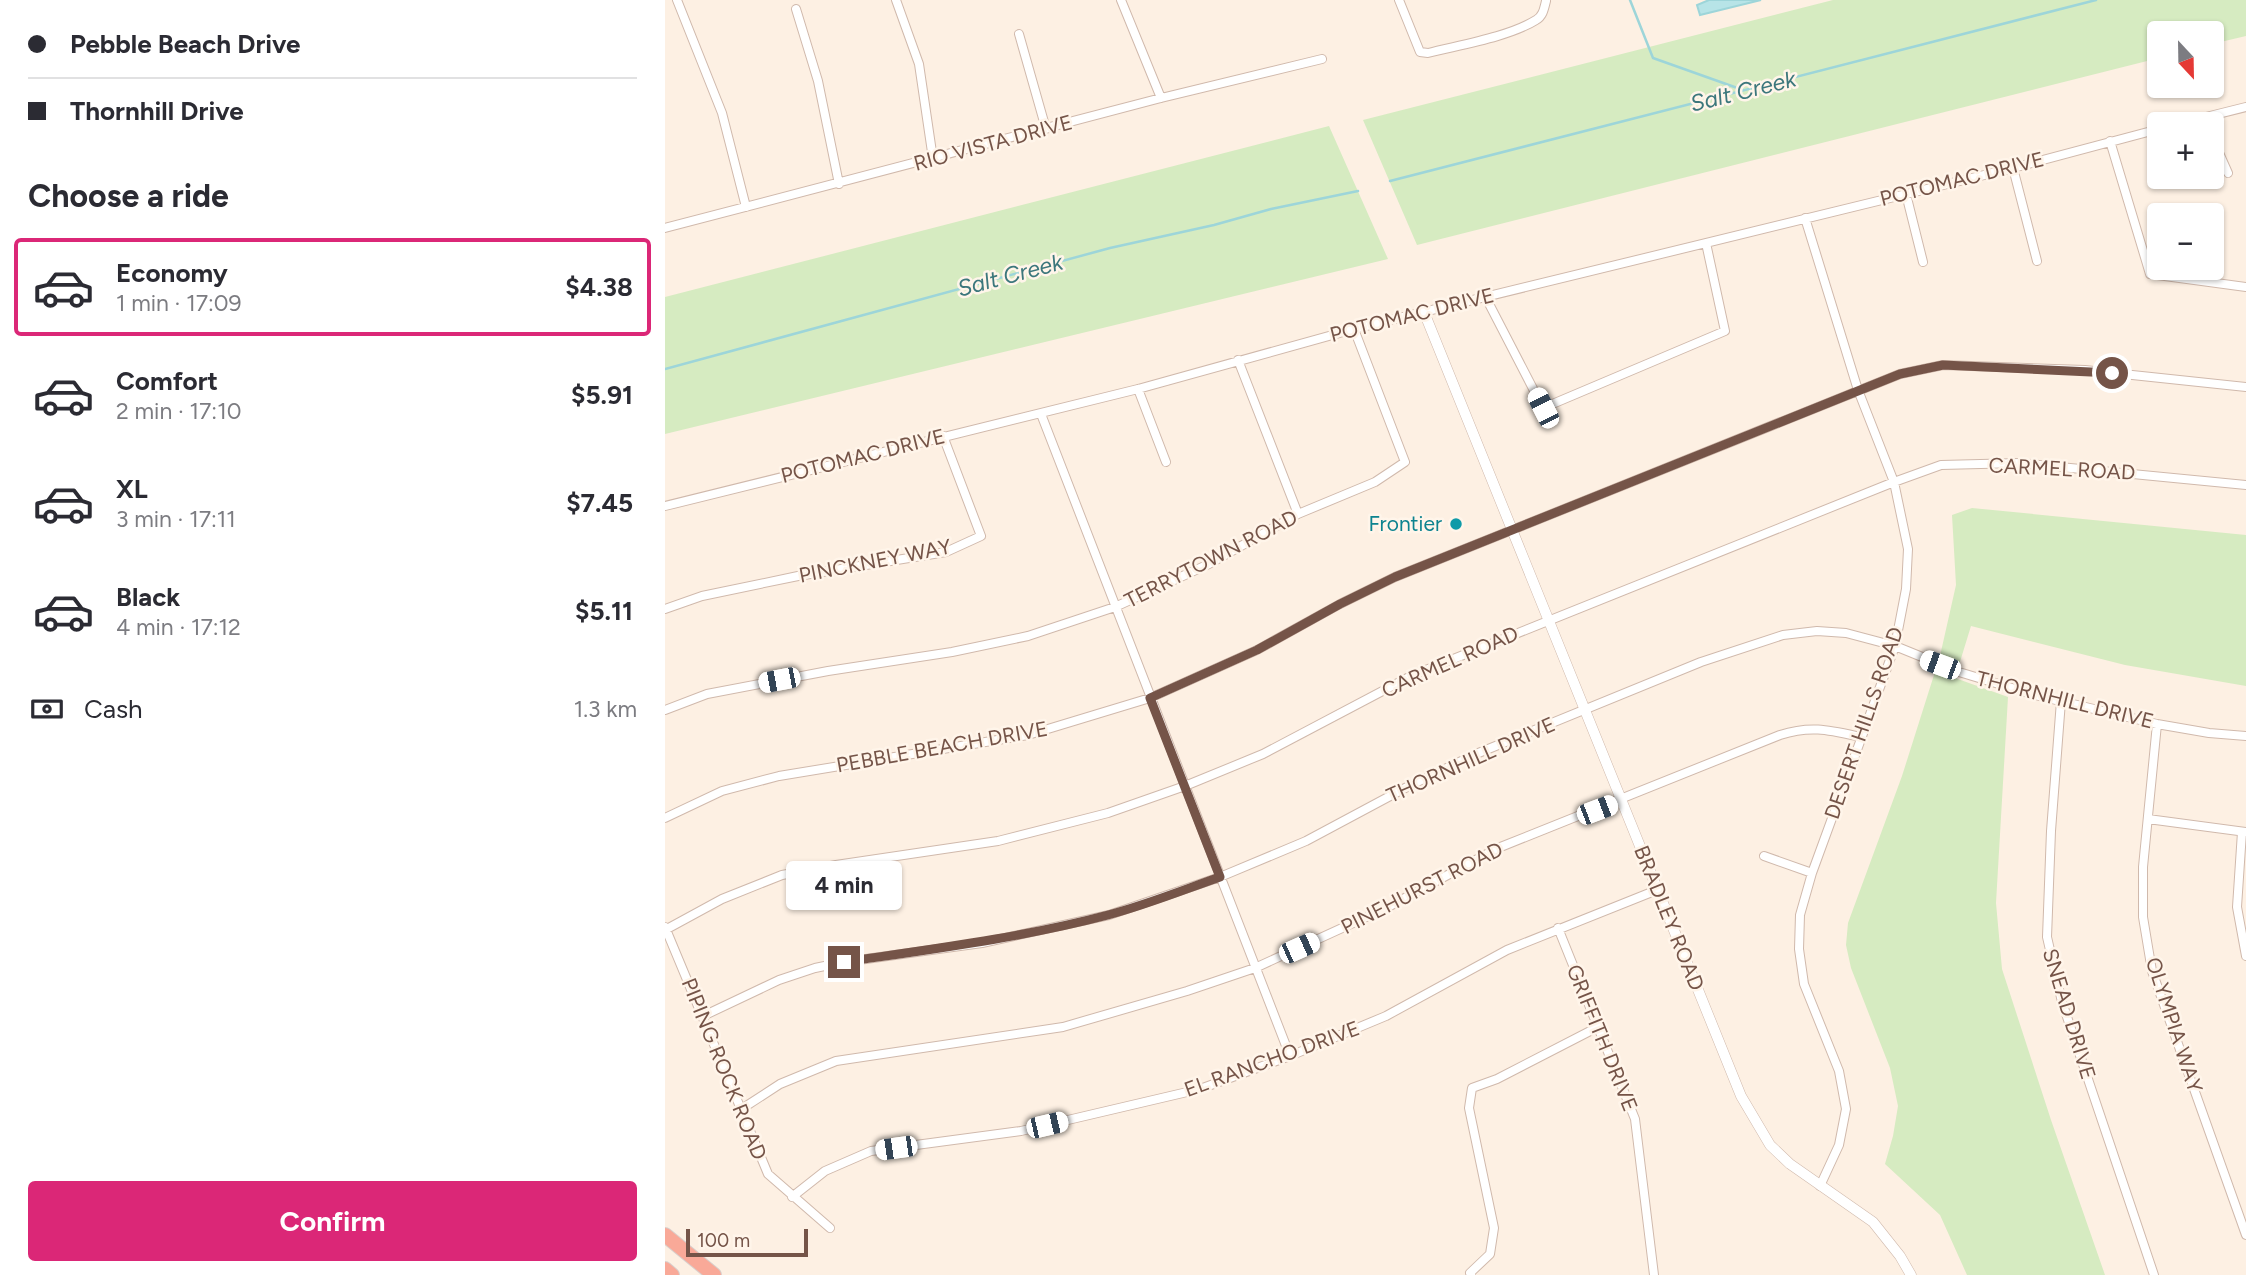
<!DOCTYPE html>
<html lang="en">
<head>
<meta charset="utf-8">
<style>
  body { margin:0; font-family:Figtree,sans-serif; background:#f2f2f3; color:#2b2b33; height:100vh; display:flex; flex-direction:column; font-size:26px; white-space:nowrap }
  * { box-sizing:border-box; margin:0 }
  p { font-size:23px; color:#7c7c81 }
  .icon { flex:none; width:38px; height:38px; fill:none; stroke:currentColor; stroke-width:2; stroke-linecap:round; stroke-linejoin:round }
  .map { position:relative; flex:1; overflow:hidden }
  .drawer { display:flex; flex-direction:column; background:#fff; width:665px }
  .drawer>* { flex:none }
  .top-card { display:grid; align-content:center; height:154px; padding:0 28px; background:#fff }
  .needle { width:46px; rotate:158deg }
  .fabs { position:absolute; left:1482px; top:21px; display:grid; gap:14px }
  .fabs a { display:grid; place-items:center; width:77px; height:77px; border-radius:7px; background:#fff; box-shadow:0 2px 5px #0004; font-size:35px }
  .scale { position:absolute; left:21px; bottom:18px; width:122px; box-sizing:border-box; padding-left:7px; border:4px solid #755448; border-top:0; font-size:19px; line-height:24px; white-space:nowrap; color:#755448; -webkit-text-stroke:5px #fff5ea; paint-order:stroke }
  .end { position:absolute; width:32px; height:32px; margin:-16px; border:9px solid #755448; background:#fff; box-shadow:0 0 0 4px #fff }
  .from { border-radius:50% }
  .bubble { position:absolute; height:49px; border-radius:7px; background:#fff; box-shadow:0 2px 5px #0004; font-size:23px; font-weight:700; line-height:49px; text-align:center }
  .car { position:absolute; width:21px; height:42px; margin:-21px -10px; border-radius:9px; box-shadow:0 0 5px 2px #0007; background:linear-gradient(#fff 24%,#345 0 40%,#fff 0 76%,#345 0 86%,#fff 0) }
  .top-card b { display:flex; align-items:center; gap:24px; height:66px; font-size:26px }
  .top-card b+b { border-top:2px solid #e1e1e2 }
  .top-card i { width:18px; height:18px; background:#2b2b33 }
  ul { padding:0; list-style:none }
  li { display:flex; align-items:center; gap:21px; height:98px; margin:0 14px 10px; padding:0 14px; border:4px solid transparent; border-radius:7px }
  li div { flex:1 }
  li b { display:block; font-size:26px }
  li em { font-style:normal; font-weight:700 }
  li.on { border-color:#db2777 }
  li>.icon { width:63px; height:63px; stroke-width:1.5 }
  h2 { padding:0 28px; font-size:32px; line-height:84px }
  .pay { display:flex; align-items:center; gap:18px; height:77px; padding:0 28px; font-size:26px }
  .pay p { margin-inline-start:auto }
  .cta { display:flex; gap:14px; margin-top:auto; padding:14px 28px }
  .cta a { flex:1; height:80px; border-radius:7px; background:#db2777; color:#fff; font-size:28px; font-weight:700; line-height:80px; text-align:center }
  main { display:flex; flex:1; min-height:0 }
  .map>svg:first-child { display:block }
</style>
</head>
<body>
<main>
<section class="drawer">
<div class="top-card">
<b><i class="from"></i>Pebble Beach Drive</b>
<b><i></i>Thornhill Drive</b>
</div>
<h2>Choose a ride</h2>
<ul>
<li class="on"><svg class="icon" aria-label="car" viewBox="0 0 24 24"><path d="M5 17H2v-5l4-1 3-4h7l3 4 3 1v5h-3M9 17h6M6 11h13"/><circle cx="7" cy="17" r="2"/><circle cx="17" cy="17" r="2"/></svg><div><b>Economy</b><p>1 min · 17:09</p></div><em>$4.38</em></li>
<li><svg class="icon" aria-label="car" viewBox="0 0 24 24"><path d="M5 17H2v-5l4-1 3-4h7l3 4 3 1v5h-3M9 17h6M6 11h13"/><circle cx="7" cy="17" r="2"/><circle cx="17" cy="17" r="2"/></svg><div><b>Comfort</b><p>2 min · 17:10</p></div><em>$5.91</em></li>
<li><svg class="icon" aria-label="car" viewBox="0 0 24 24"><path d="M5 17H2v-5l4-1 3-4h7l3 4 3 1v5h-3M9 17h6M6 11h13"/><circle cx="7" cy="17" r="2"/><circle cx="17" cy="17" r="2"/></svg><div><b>XL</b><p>3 min · 17:11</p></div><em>$7.45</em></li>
<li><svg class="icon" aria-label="car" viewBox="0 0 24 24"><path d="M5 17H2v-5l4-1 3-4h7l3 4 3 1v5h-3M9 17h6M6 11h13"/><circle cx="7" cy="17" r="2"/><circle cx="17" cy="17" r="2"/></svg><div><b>Black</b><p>4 min · 17:12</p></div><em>$5.11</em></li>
</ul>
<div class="pay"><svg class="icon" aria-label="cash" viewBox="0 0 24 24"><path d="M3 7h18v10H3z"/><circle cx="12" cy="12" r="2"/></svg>Cash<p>1.3 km</p></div>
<div class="cta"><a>Confirm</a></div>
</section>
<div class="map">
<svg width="1581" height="1275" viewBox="0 0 1581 1275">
  <rect width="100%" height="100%" fill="#fdf0e3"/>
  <path fill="#d6ebc1" d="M1168,0H1581V36L1547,44V33H1494V58L752,245L698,120Z
    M664,126L723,259L0,434V297Z
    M1307,508L1581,535V686L1460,665L1306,626L1290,678L1343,697L1331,903L1337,969L1386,1120L1440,1275H1302L1275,1215L1220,1164L1228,1136L1233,1106L1225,1068L1186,968L1181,945L1183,923L1237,776L1275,656L1291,585L1287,515Z"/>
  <path fill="#b7e4e7" stroke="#9dd5d9" stroke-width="2" d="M1044,0H1096L1035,15L1032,5Z"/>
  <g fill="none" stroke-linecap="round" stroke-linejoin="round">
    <path stroke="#9dd5d9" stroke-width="2.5" d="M965,0L988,58L1078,90
      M725,181L1431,0
      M0,369L445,248L549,225L606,209L693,191"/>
    <defs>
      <path id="minor" d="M12,0L57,113L81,207
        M231,0L254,64L268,159
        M456,0L496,98
        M734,0L755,52L763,53C794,45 844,37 871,20C878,16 879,9 881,1
        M131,9L153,81L174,184
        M354,34L381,129
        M1513,124L1581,107
        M1547,137L1563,173
        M1445,141L1485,274L1581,287
        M1348,168L1372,261
        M1241,194L1258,262
        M1140,218L1193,390L1229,482L1243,549L1241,589L1230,646L1147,873L1135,915L1134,949L1139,984L1174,1071L1181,1109L1174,1145L1155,1186
        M0,228L496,98L657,59
        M820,296L878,408L1060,331L1041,243
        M573,360L633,514
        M473,389L501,462
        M376,414L625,1056
        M0,506L473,389L689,329L1348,168L1494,129
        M0,609L37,596L133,576L281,552L316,536L278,436
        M1396,701L1386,831L1382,937L1397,1002L1489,1275
        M0,710L42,694L163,671L287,652L363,636L450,607L544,564L633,514L710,482L740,462L689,329
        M1492,724L1478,867V917L1487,971L1581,1235
        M0,818L57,791L114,776L363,735L485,698L592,650L675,604L730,577L1235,374L1278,365L1420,370L1581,387
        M1483,819L1581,832
        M1577,832L1572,907L1581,956
        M1099,856L1147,873
        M0,927L103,1174L165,1228
        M893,928L970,1119L989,1275
        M0,930L57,899L117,875L171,865L333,841L443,813L520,786L598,754L746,676L1229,482L1276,465L1355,463L1581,485
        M38,1016L114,980L150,968L179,962L317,943L444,915L555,877L641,841L742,787L811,754L1036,662L1118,635L1152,631L1181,633L1230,646L1294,672L1370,695L1492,724L1544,733L1581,736
        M75,1110L115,1084L171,1061L398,1027L522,991L590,968L723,907L833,848L1115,735C1146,725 1164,730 1196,737
        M127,1197L160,1171L206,1151L356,1131L535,1089L625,1056L721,1016L842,950L992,890
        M806,1275L805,1273L825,1254L829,1228L804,1108L807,1088L832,1079L931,1028"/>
      <path id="tertiary" d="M759,312L1076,1096L1105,1145L1125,1164L1208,1222L1235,1256L1246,1275"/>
      <path id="motorway" d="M0,1235L49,1275
        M0,1269L7,1275"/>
    </defs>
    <use href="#minor" stroke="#d0b9ac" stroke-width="10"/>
    <use href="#tertiary" stroke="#d0b9ac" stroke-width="11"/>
    <use href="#motorway" stroke="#d8cfcc" stroke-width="16"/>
    <use href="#minor" stroke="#fff" stroke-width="8"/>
    <use href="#tertiary" stroke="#fff" stroke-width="10"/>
    <use href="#motorway" stroke="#f9a998" stroke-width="14"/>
  </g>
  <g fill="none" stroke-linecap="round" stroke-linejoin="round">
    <path stroke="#755448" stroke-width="9" d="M179,962C268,949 356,938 443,915C481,905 518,890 555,877L485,698L592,650L675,604L730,577L1235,374L1278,365L1447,373"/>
  </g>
  <circle fill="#0f9aa8" stroke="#fff5ea" stroke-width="2.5" cx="791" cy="524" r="7"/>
  <g text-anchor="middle" stroke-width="5" stroke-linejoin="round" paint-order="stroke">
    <g font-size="21" fill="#755448" stroke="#fff5ea">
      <text transform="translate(328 143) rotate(-15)" y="7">RIO VISTA DRIVE</text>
      <text transform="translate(1297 179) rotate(-14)" y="7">POTOMAC DRIVE</text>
      <text transform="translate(747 315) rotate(-14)" y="7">POTOMAC DRIVE</text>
      <text transform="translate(198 456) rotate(-14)" y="7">POTOMAC DRIVE</text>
      <text transform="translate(1397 469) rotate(3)" y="7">CARMEL ROAD</text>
      <text transform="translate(546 559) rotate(-27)" y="7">TERRYTOWN ROAD</text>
      <text transform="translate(210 561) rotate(-11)" y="7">PINCKNEY WAY</text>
      <text transform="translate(785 662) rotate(-24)" y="7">CARMEL ROAD</text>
      <text transform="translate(1400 700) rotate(14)" y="7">THORNHILL DRIVE</text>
      <text transform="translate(1199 723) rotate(-71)" y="7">DESERT HILLS ROAD</text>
      <text transform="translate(277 747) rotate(-10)" y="7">PEBBLE BEACH DRIVE</text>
      <text transform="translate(806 760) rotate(-24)" y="7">THORNHILL DRIVE</text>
      <text transform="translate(757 888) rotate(-27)" y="7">PINEHURST ROAD</text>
      <text transform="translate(1004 918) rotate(68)" y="7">BRADLEY ROAD</text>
      <text transform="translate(1404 1014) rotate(73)" y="7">SNEAD DRIVE</text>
      <text transform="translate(1509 1025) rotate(72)" y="7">OLYMPIA WAY</text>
      <text transform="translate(937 1038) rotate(68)" y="7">GRIFFITH DRIVE</text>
      <text transform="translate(607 1059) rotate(-20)" y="7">EL RANCHO DRIVE</text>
      <text transform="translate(59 1069) rotate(68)" y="7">PIPING ROCK ROAD</text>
    </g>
    <g font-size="21" fill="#0d838f" stroke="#fff5ea" text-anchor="end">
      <text x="777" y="531">Frontier</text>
    </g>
    <g font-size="23" font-style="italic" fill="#3c777c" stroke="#fff5ea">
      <text transform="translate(1078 91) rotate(-14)" y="8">Salt Creek</text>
      <text transform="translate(345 275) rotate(-15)" y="8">Salt Creek</text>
    </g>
  </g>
</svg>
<div class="fabs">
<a><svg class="needle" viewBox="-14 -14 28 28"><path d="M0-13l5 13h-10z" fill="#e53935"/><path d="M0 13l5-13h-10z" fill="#7c7c81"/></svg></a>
<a>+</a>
<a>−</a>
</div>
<div class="scale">100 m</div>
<i class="end from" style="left:1447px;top:373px"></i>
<i class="end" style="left:179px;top:962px"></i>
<div class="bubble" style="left:121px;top:861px;width:116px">4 min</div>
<i class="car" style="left:878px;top:408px;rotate:333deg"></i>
<i class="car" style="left:1275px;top:665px;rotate:290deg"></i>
<i class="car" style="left:114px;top:680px;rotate:259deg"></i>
<i class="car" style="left:932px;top:810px;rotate:69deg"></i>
<i class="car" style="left:634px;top:948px;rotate:66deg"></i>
<i class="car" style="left:382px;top:1125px;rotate:77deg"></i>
<i class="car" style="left:231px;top:1148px;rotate:262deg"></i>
</div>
</main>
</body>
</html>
